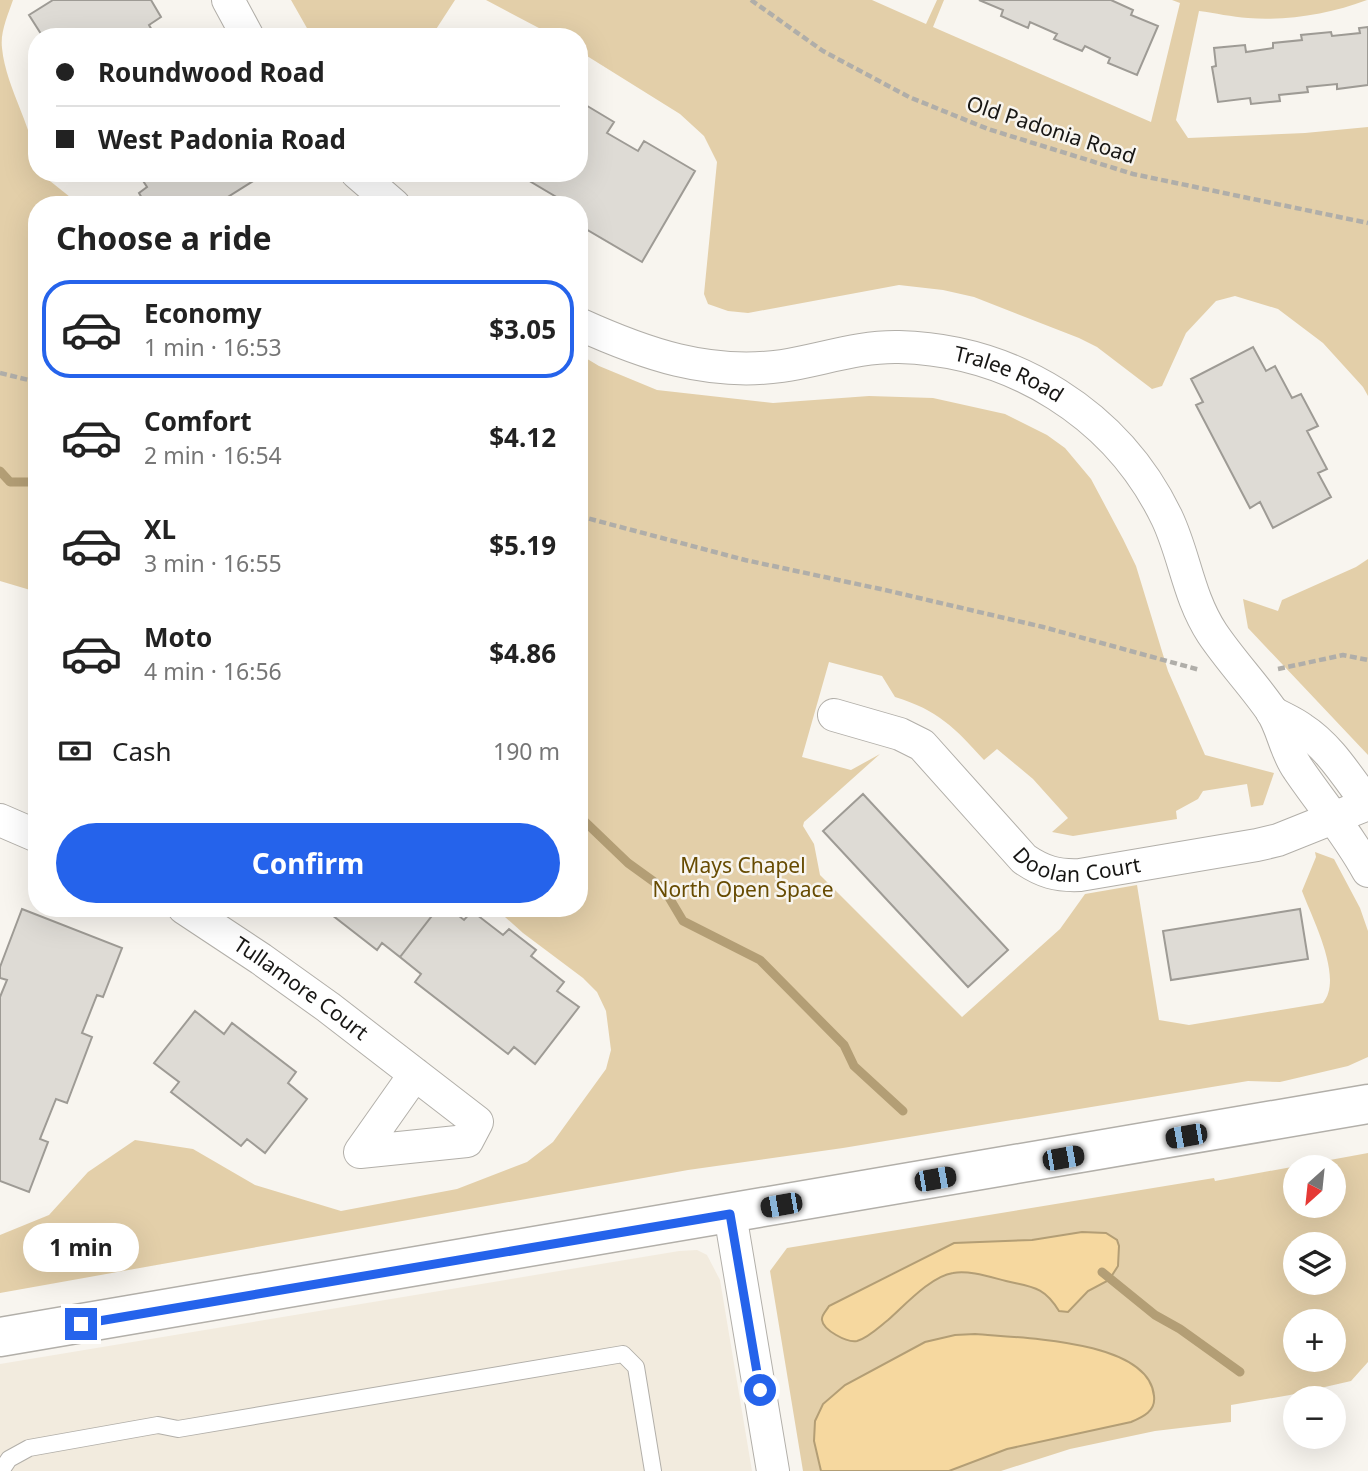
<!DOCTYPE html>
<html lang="en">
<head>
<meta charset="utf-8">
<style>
  body { margin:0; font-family:"Noto Sans",sans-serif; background:#f6f6f6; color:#222; height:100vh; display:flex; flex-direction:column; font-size:26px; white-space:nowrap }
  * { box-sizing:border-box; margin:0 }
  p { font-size:23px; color:#767676 }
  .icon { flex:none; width:38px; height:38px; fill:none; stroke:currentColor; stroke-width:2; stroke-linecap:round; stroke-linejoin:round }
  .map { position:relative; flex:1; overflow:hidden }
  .details { position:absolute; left:28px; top:196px; width:560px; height:721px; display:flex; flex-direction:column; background:#fff; border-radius:28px; box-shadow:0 7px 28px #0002 }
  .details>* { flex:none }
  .top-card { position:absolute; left:28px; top:28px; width:560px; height:154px; border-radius:28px; box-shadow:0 7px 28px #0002; display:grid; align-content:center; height:154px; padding:0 28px; background:#fff }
  .needle { width:46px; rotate:207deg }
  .fabs { position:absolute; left:1283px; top:1155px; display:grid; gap:14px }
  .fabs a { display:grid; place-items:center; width:63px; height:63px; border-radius:50%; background:#fff; box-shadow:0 7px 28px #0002; font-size:35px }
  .end { position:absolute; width:32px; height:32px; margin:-16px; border:9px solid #2563eb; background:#fff; box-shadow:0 0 0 4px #fff }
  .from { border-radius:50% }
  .bubble { position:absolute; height:49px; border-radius:24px; background:#fff; box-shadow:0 7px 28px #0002; font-size:23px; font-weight:700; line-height:49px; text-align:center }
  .car { position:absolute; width:21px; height:42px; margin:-21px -10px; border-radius:9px; box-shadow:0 0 5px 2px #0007; background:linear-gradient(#222 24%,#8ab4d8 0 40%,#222 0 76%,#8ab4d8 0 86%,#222 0) }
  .top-card b { display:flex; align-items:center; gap:24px; height:66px; font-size:26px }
  .top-card b+b { border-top:2px solid #e0e0e0 }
  .top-card i { width:18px; height:18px; background:#222 }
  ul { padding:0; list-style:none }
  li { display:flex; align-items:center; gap:21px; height:98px; margin:0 14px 10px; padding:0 14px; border:4px solid transparent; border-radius:28px }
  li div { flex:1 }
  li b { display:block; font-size:26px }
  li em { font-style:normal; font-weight:700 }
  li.current { border-color:#2563eb }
  li>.icon { width:63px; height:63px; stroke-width:1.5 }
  h2 { padding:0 28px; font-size:32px; line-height:84px }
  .pay { display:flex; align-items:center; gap:18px; height:77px; padding:0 28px; font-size:26px }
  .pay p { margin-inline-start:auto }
  .cta { display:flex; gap:14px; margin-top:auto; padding:14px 28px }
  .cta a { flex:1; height:80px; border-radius:42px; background:#2563eb; color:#fff; font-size:28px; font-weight:700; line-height:80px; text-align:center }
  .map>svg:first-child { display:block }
</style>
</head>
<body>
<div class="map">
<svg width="1368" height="1471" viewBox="0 0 1368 1471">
  <rect width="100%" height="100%" fill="#f8f5ef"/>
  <path fill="#f2ebde" d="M697,1250L707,1255L720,1280L752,1471H0V1364L679,1251Z"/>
  <path fill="#e3cfa9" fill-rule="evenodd" d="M0,0H13C8,15 0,32 2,48C6,90 37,133 37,173H43L45,177L80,205H37V592L0,581Z
    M291,0H455L431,37H312Z
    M486,0H872L926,24L937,0H944L933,27L1151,122L1180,3L1172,0H1367C1330,14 1288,21 1248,18C1232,17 1215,13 1199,11L1176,120L1188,138L1305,133L1368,127V396L1363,387L1323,343L1278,309L1235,296L1216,301L1186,333L1162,386L1152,389L1097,347L1079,338L974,297L943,290L899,285L748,313L728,311L708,304L704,294L717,162L704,136L680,114L579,51V37H556Z
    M579,354L599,366L657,390L773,403L869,396L933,398L1005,414L1047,435L1065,448L1091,479L1123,539L1136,566L1168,671L1205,755L1274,773L1263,805L1251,807L1247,784L1203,791L1198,799L1176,811L1177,819L1073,836L1052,832L1068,818L1033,779L997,749L984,760C955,728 938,710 895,697L882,676L829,662L802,757L851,770L880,754L804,822L803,826L814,844L820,875L962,1017L1060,929L1085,894L1137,885L1159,1020L1189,1025L1323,1003C1344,978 1312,918 1302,891L1316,857L1315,852L1334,859L1360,908L1368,931V1057L1348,1066L1280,1082L1248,1081L843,1148L688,1170L0,1293V1235L49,1215L88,1172L135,1140L193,1149L255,1185L341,1211L457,1189L527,1162L553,1142L606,1069L611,1050L606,1011L597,992L583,978L523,933L495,908H579Z
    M1368,559V755L1248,628L1243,599L1278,611L1282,600L1356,567Z
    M1368,1153V1362L1351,1381L1290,1395L1231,1405V1422L1155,1431L1070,1449L1001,1471H803L770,1271L787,1248L1214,1178L1215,1181ZM1295,1167H1334V1206H1295ZM1295,1244H1334V1283H1295ZM1295,1321H1334V1360H1295Z"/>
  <path fill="#f6d89f" stroke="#b39e75" stroke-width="2" d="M1082,1232L1106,1233L1117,1240L1119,1246L1118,1266L1109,1280L1088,1291L1068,1312L1059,1311C1044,1286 1032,1287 1006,1281C990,1277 969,1270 953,1273C931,1276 904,1306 888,1320C879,1327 868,1338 857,1341C847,1343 823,1330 822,1320C821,1315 827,1310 829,1306L954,1243L1032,1240Z
    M975,1334C1018,1338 1149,1339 1154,1396C1156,1411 1143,1417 1131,1422L1007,1449L949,1471H821L814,1441L815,1421L823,1404L845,1385L925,1342L955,1335Z"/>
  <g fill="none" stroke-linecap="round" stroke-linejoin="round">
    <path stroke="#b39e75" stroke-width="9" d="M0,471L10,482H37
      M579,816L628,863L664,889L683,921L760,960L844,1045L854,1066L903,1111
      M1102,1272L1155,1315L1180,1329L1240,1372"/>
  </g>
  <path fill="#dedbd5" stroke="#9e9b95" stroke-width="2" d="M53,0H151L161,17L149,25L156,37H43L29,15Z
    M979,0H1111L1133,10L1131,15L1158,26L1137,75L1108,63L1110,58L1085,46L1082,51L1054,39L1057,34L1030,22L1028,28L1001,16L1003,10Z
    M1368,27V85L1337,89V84L1307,87L1308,92L1279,95L1280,101L1251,104L1250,98L1218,102L1212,67L1216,66L1214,48L1245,45L1246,52L1273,48V43L1302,40L1301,35L1331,32L1332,36L1360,33L1359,28Z
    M579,101L614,122L607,133L638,151L644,141L695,171L642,262L579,225L582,212L579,210V205H570L516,173H579Z
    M138,173H255L258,178L215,205H146L139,193L147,187Z
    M1253,347L1266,371L1275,366L1292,398L1301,394L1318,426L1307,431L1327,469L1318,473L1331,497L1273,528L1260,502L1250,508L1196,405L1203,402L1191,379Z
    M863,794L1008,950L968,987L823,831Z
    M323,908H438L400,957L382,943L377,950Z
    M438,908H449L464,920L472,911L503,935L509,929L536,950L531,956L564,982L557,991L579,1007L535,1064L514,1047L508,1054L415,982L421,974L400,957Z
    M22,909L122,948L103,997L97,995L82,1033L92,1037L67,1103L56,1099L40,1139L48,1142L29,1192L0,1181V997L7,980L0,978V967Z
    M1300,909L1308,959L1171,980L1163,931Z
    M195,1011L224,1034L232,1023L296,1072L288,1083L307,1099L265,1153L247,1139L241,1146L171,1092L179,1082L154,1063Z"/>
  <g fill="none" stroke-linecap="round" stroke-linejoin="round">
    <defs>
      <path id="service" d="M1,1471L9,1459L29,1448L158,1425L178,1429L623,1354L636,1367L653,1471"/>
      <g id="minor">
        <path d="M228,0L248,37"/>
        <path d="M357,173L394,205"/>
        <path id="s1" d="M579,324C645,354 708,376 782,366C821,360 859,346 899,347C1013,350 1117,414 1167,518C1185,556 1188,596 1212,633C1230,660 1253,684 1271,710C1283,728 1285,751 1298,769C1321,803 1348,834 1368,871"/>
        <path d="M1272,712C1282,718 1293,722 1302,729C1330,747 1348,778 1368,804"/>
        <path id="s2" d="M834,715L900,734L922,745L1024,859C1043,872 1057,876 1080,875L1257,845L1278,840L1368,804"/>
        <path d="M0,820L37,836"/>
        <path id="s3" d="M184,908L261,959L328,1007L477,1122L467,1141L360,1152L415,1074"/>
        <path d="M730,1214L773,1471"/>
      </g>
      <path id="secondary" d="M0,1337L1368,1104"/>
    </defs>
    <use href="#service" stroke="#b2afa9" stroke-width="18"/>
    <use href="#minor" stroke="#b2afa9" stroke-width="34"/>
    <use href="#secondary" stroke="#b2afa9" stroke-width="41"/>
    <path stroke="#b0aea9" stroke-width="4.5" stroke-dasharray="7 3.5" stroke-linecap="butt" d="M751,0L823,51L909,97L988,129L1133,174L1368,223
      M0,373L37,382
      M579,516L745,560L885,590L1043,627L1200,670
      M1278,669L1343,655L1368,660"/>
    <use href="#service" stroke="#fff" stroke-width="16"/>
    <use href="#minor" stroke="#fff" stroke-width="32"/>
    <use href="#secondary" stroke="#fff" stroke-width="38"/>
  </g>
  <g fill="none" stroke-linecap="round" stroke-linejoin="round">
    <path stroke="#2563eb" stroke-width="9" d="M81,1324L730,1214L760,1390"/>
  </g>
  <g text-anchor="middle" stroke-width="5" stroke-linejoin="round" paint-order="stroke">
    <g font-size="21" fill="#171614" stroke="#f8f5ef">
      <text transform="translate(1051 130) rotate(18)" y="7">Old Padonia Road</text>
      <text dy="7" stroke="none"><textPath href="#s1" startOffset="443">Tralee Road</textPath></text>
      <text dy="7" stroke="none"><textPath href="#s2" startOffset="301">Doolan Court</textPath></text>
      <text dy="7" stroke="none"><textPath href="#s3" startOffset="142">Tullamore Court</textPath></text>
    </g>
    <g font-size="21" fill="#674b02" stroke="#f8f5ef">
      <text x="743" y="873">Mays Chapel<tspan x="743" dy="24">North Open Space</tspan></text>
    </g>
  </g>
</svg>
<div class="fabs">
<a><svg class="needle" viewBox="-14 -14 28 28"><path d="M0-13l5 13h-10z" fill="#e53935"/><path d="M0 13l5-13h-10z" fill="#767676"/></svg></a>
<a><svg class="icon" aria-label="layers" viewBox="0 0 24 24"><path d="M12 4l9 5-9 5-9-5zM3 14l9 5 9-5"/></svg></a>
<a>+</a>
<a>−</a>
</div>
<i class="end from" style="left:760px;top:1390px"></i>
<i class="end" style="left:81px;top:1324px"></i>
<div class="bubble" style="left:23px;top:1223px;width:116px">1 min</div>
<i class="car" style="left:1186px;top:1136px;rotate:260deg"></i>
<i class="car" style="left:1063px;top:1158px;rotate:80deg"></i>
<i class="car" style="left:935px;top:1179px;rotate:80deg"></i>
<i class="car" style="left:781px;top:1205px;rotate:260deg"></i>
<div class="top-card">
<b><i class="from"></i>Roundwood Road</b>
<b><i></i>West Padonia Road</b>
</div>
<section class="details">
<h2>Choose a ride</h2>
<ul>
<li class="current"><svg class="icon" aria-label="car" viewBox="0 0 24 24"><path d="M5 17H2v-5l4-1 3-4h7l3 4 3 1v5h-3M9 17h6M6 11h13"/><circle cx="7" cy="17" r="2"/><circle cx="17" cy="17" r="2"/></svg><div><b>Economy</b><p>1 min · 16:53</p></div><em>$3.05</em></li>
<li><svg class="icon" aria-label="car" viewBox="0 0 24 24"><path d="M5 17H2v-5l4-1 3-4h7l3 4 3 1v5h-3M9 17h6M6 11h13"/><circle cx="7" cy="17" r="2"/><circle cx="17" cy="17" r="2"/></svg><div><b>Comfort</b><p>2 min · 16:54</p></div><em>$4.12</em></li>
<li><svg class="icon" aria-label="car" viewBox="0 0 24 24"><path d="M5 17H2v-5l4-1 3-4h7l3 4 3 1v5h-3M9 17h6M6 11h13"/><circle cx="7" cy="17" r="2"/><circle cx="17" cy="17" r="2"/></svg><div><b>XL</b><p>3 min · 16:55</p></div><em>$5.19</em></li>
<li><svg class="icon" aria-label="car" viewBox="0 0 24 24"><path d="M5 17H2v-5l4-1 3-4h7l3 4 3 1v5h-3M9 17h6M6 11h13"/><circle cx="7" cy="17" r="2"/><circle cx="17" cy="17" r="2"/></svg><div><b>Moto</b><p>4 min · 16:56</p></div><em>$4.86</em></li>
</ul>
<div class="pay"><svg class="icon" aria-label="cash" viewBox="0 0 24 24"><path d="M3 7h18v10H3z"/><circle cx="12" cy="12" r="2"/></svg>Cash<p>190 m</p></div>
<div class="cta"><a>Confirm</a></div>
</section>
</div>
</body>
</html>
